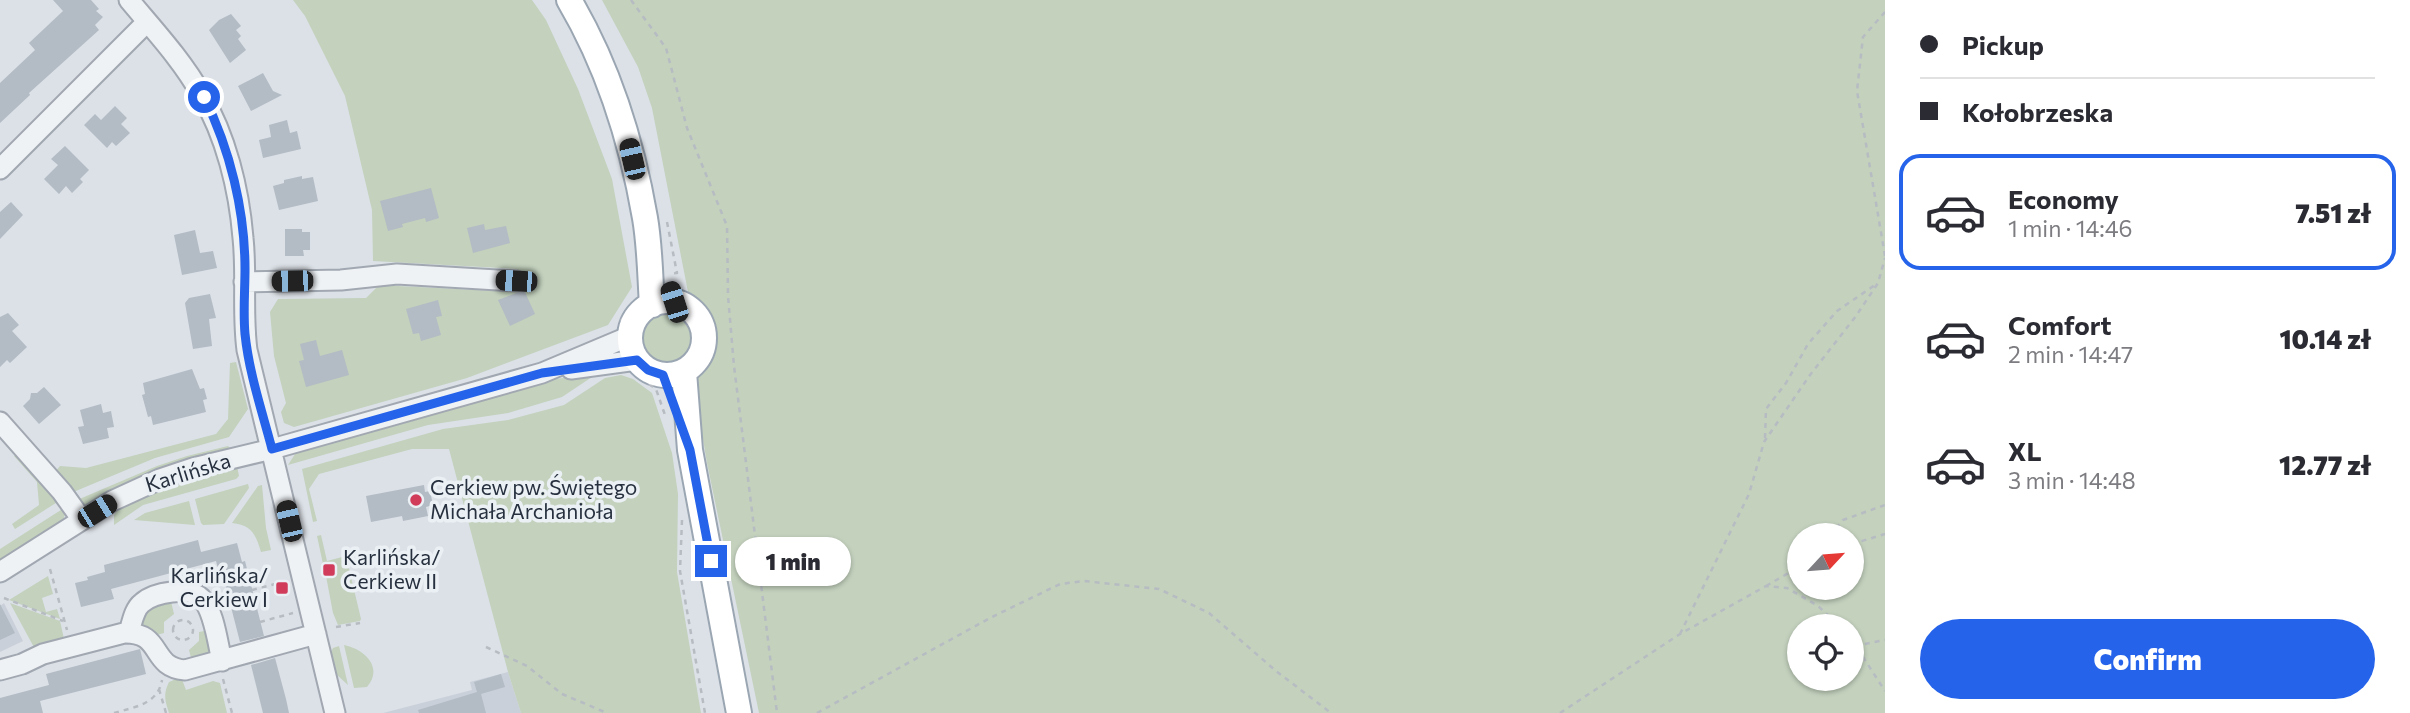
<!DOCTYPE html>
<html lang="en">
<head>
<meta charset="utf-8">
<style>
  body { margin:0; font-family:Commissioner,sans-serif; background:#f2f2f3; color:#2b2b33; height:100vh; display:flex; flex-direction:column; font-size:26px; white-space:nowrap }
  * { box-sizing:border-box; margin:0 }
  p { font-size:23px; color:#7c7c81 }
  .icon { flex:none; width:38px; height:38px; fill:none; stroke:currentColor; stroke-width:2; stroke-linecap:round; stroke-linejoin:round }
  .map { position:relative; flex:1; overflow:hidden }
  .panel { display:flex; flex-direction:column; background:#fff; width:525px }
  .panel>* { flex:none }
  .guide { display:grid; align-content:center; height:154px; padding:0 35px; background:#fff }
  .needle { width:46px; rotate:64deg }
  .fabs { position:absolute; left:1787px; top:523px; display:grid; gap:14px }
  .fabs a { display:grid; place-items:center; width:77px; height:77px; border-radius:50%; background:#fff; box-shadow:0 2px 5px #0004; font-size:35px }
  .end { position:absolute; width:32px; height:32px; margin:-16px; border:9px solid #2563eb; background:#fff; box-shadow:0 0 0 4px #fff }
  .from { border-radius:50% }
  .bubble { position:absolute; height:49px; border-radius:24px; background:#fff; box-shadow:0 2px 5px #0004; font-size:23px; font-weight:800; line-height:49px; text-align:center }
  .car { position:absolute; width:21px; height:42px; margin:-21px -10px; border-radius:9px; box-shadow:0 0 5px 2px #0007; background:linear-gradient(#222 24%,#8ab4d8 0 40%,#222 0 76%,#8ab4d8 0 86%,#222 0) }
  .guide b { display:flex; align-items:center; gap:24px; height:66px; font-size:26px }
  .guide b+b { border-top:2px solid #e1e1e2 }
  .guide i { width:18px; height:18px; background:#2b2b33 }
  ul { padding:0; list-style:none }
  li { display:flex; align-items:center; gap:21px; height:116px; margin:0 14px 10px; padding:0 21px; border:4px solid transparent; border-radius:21px }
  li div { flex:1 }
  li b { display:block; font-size:26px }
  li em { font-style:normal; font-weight:800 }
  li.selected { border-color:#2563eb }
  li>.icon { width:63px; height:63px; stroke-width:1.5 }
  .cta { display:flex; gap:14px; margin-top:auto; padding:14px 35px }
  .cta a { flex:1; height:80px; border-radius:42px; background:#2563eb; color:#fff; font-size:28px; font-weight:800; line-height:80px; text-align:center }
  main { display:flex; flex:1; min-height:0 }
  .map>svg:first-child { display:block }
</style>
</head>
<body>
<main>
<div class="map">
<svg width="1885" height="713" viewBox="0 0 1885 713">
  <rect width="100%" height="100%" fill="#dce1e7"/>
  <path fill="#cad0d9" d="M4,603L23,641L0,652V606Z
    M508,672L521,713H383L472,690L470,682Z"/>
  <path fill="#c3d1bd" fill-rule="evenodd" d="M293,0H532L546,20L578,89L612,179L632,287L608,325L467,378L294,427L284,423L281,412L286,403L274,356L270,312L278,299L366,298L379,285L515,292L517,269L373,261L372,210L345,96L305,16Z
    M602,0H1885V713H759L707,463L693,380C724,346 716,324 688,292L652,108L638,67ZM1799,536H1852V588H1799ZM1799,626H1852V679H1799Z
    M641 338a26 26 0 1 1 52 0a26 26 0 1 1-52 0Z
    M236,362L248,409L229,437L155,458L71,493L55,472L60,466L86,468L216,434L228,419L230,363Z
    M595,375L562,397L508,413L428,425L288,465L297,451L543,380Z
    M621,375L633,379L652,393L672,453L678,494L677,572L701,713H521L508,672L449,449H412L319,474L309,489L317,521L313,522L302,469L443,429L508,420L564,405L605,378Z
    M228,446L232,450L92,504H84L77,500L157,466L187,456Z
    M19,454L59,501L15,529L12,524L39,505L37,482L14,456Z
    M237,466L239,476L236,479L143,505L114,525V515L119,508L176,482Z
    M248,484L249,488L224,524L203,525L201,523L195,499Z
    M262,485L266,528L271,550L261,552C256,535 252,525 232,523L258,486Z
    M189,501L195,525L134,520L145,513Z
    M64,508L65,514L63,521L0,562V549Z
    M321,535L327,561L346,556L361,619L360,621L338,625L333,613L326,576L332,574L329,564H323L317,536Z
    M48,576L53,594L42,598L46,612L57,609L60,619L9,600Z
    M170,597L174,614L164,622V633L153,636L140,627L141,611Z
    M10,603L60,621L64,639L36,651Z
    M210,630L214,651L193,665L189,650L199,641V632Z
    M344,645C364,649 384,667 367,687L354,688Z
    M339,646L348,685L336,674L330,654L333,648Z
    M181,677L186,690L213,681L220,683L227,713H169C165,701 163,694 169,682Z"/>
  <path fill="#b3bbc4" d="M53,0H91L99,9L96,11L103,17L95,25L99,30L29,93L30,95L0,123V83L35,50L29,43L63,11Z
    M231,14L241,26L236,30L241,36L238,39L246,50L230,63L209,30L219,20Z
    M263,73L273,91L282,95L251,111L238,86Z
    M115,106L127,118L121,124L130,133L116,146L112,142L107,148L84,125L95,114L101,120Z
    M287,120L290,133L297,131L301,149L263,158L259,140L271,137L269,125Z
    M65,146L89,170L80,179L83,182L72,193L66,186L59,194L44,179L58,165L51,159Z
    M302,176V179L313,177L318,201L279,210L273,186L284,183V180Z
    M431,188L439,218L426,222L425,218L402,224L403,227L388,231L380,201Z
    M11,202L23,215L0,239V212Z
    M484,224L485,230L506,226L510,243L473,253L467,228Z
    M285,229H302V232H310V250H303L304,256H285Z
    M195,230L200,253L213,251L217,268L182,275L174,235Z
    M524,290L535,314L510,326L498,300Z
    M210,294L216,318L209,319L212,346L193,349L185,303L189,298Z
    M438,300L442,316L436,317L441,335L421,341L419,333L413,334L406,309Z
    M8,313L19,325L12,331L27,347L10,363L7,360L0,367V317Z
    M316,340L320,356L342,350L349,375L306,387L299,361L304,360L300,344Z
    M192,369L200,389L204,388L207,399L203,400L206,412L153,425L151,416L148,417L142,395L145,394L143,383Z
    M44,387L61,405L39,424L23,406L30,399L31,393H37Z
    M101,404L103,413L111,411L114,427L107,428L109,438L83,444L78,427L84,426L80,410Z
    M424,485L425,492L430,491L433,505L426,507L428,516L403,521L402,516L371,522L366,496Z
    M198,540L201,552L237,543L242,562L245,561L264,636L240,642L221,568L218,569L216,561L111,589L114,599L81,607L75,583L88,580L87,577L105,572L104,565Z
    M0,604L15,633L0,640Z
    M140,649L146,674L40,701L43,713H0V698L49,685L46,674Z
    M275,658L286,699L289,713H263L251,665Z
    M501,674L505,687L481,694L486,713H419L418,710L477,692L474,682Z"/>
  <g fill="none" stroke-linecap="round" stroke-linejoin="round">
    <defs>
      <path id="minor" d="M129,0C154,30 182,60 201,94C226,136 239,189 243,238C247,275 242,313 247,350L335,713
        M0,169L147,22
        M244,282L341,280L397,274L516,281
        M571,369L637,360
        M0,422L62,492L82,520
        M0,572L112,501L160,479L193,468L272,449L542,373L630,336
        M129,632C132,623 134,609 142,603C154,592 190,586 202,599C214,610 218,645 222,661
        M0,670L22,664L43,654L124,633C164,632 149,667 185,670L316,634"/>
      <path id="major" d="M569,0C608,66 632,143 645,218C650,247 650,276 652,305
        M630 338a37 37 0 1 1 74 0a37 37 0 1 1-74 0Z
        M684,372L690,450L739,713"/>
    </defs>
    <use href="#minor" stroke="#a2a8b1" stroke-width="23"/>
    <use href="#major" stroke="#9ba6b3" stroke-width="28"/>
    <path stroke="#b7bcc2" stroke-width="2.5" stroke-dasharray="5 5" stroke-linecap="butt" d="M631,0L666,48L687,128L727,226L728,296L734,366L777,713
      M1885,12L1863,37L1857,91L1885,256
      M667,222L677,273L669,274
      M621,321L631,306
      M641,378L656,389L666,418
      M1765,438L1766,409L1786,383L1808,344L1837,311L1875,285
      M682,520L680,571L705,713
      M1830,536L1843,520L1885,505
      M1852,544L1885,534
      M50,569L67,630
      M1766,586L1799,567
      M252,590L283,582
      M4,598L63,621
      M173 630a10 10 0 1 1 20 0a10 10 0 1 1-20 0Z
      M260,622L293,613
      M336,627L360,623
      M1680,634L1749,494L1764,442L1810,375L1856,316L1878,283L1885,258
      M1852,640L1885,691
      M1855,646L1885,640
      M486,647L527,666L562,694L607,713
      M223,679L232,713
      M159,689L166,713
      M114,713C135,707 158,704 162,680
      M817,713L990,618L1060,584L1084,581L1159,589L1209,613L1276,671L1331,713
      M1560,713L1680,634L1766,586L1787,588L1818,606L1840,626"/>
    <use href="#minor" stroke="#eff2f5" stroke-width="19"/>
    <use href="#major" stroke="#fff" stroke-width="24"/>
  </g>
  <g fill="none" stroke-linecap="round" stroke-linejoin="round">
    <path stroke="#2563eb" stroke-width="9" d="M204,97C230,149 245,211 245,269C245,291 243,312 245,334C249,373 262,411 272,449L542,373L637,360L648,370L663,375L690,450L711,561"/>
  </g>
  <g fill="#d13c5b" stroke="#ebf0f5" stroke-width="2.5">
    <circle cx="416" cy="500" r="7"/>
    <rect x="322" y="563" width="14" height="14" rx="3.5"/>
    <rect x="275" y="581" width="14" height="14" rx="3.5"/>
  </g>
  <g text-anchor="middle" stroke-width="7" stroke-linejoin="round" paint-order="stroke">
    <g font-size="21" fill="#26303e" stroke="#ebf0f5">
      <text transform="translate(188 473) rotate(-17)" y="7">Karlińska</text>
    </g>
    <g font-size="21" fill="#26303e" stroke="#ebf0f5" text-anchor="start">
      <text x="430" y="495">Cerkiew pw. Świętego<tspan x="430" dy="24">Michała Archanioła</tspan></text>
      <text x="343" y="565">Karlińska/<tspan x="343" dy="24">Cerkiew II</tspan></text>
      <text x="268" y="583" text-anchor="end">Karlińska/<tspan x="268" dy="24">Cerkiew I</tspan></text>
    </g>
  </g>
</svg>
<div class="fabs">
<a><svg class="needle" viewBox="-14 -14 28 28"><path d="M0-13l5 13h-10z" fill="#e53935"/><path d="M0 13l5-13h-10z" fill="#7c7c81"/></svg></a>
<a><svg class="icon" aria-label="locate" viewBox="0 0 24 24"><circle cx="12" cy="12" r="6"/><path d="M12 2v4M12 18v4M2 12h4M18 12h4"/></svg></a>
</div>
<i class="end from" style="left:204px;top:97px"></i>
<i class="end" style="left:711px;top:561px"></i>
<div class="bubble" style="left:735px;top:537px;width:116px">1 min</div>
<i class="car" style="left:632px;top:159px;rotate:347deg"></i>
<i class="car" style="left:292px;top:281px;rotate:269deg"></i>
<i class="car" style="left:516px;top:281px;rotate:273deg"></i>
<i class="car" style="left:674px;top:302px;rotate:342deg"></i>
<i class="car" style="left:97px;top:511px;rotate:58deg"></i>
<i class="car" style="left:289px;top:521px;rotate:347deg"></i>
</div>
<section class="panel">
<div class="guide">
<b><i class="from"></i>Pickup</b>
<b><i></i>Kołobrzeska</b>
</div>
<ul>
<li class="selected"><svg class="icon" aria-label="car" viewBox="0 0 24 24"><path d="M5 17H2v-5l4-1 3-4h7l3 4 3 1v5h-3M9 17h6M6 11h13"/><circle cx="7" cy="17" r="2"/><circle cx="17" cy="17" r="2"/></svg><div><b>Economy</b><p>1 min · 14:46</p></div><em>7.51 zł</em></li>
<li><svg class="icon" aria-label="car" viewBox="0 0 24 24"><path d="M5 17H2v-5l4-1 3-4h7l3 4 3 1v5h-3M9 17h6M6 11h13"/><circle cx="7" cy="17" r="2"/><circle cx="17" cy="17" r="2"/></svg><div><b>Comfort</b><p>2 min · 14:47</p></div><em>10.14 zł</em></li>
<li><svg class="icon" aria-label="car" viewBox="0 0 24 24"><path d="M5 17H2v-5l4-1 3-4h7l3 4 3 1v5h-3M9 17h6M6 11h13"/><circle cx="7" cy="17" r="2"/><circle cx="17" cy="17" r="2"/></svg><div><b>XL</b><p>3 min · 14:48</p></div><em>12.77 zł</em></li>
</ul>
<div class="cta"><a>Confirm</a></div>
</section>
</main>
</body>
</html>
